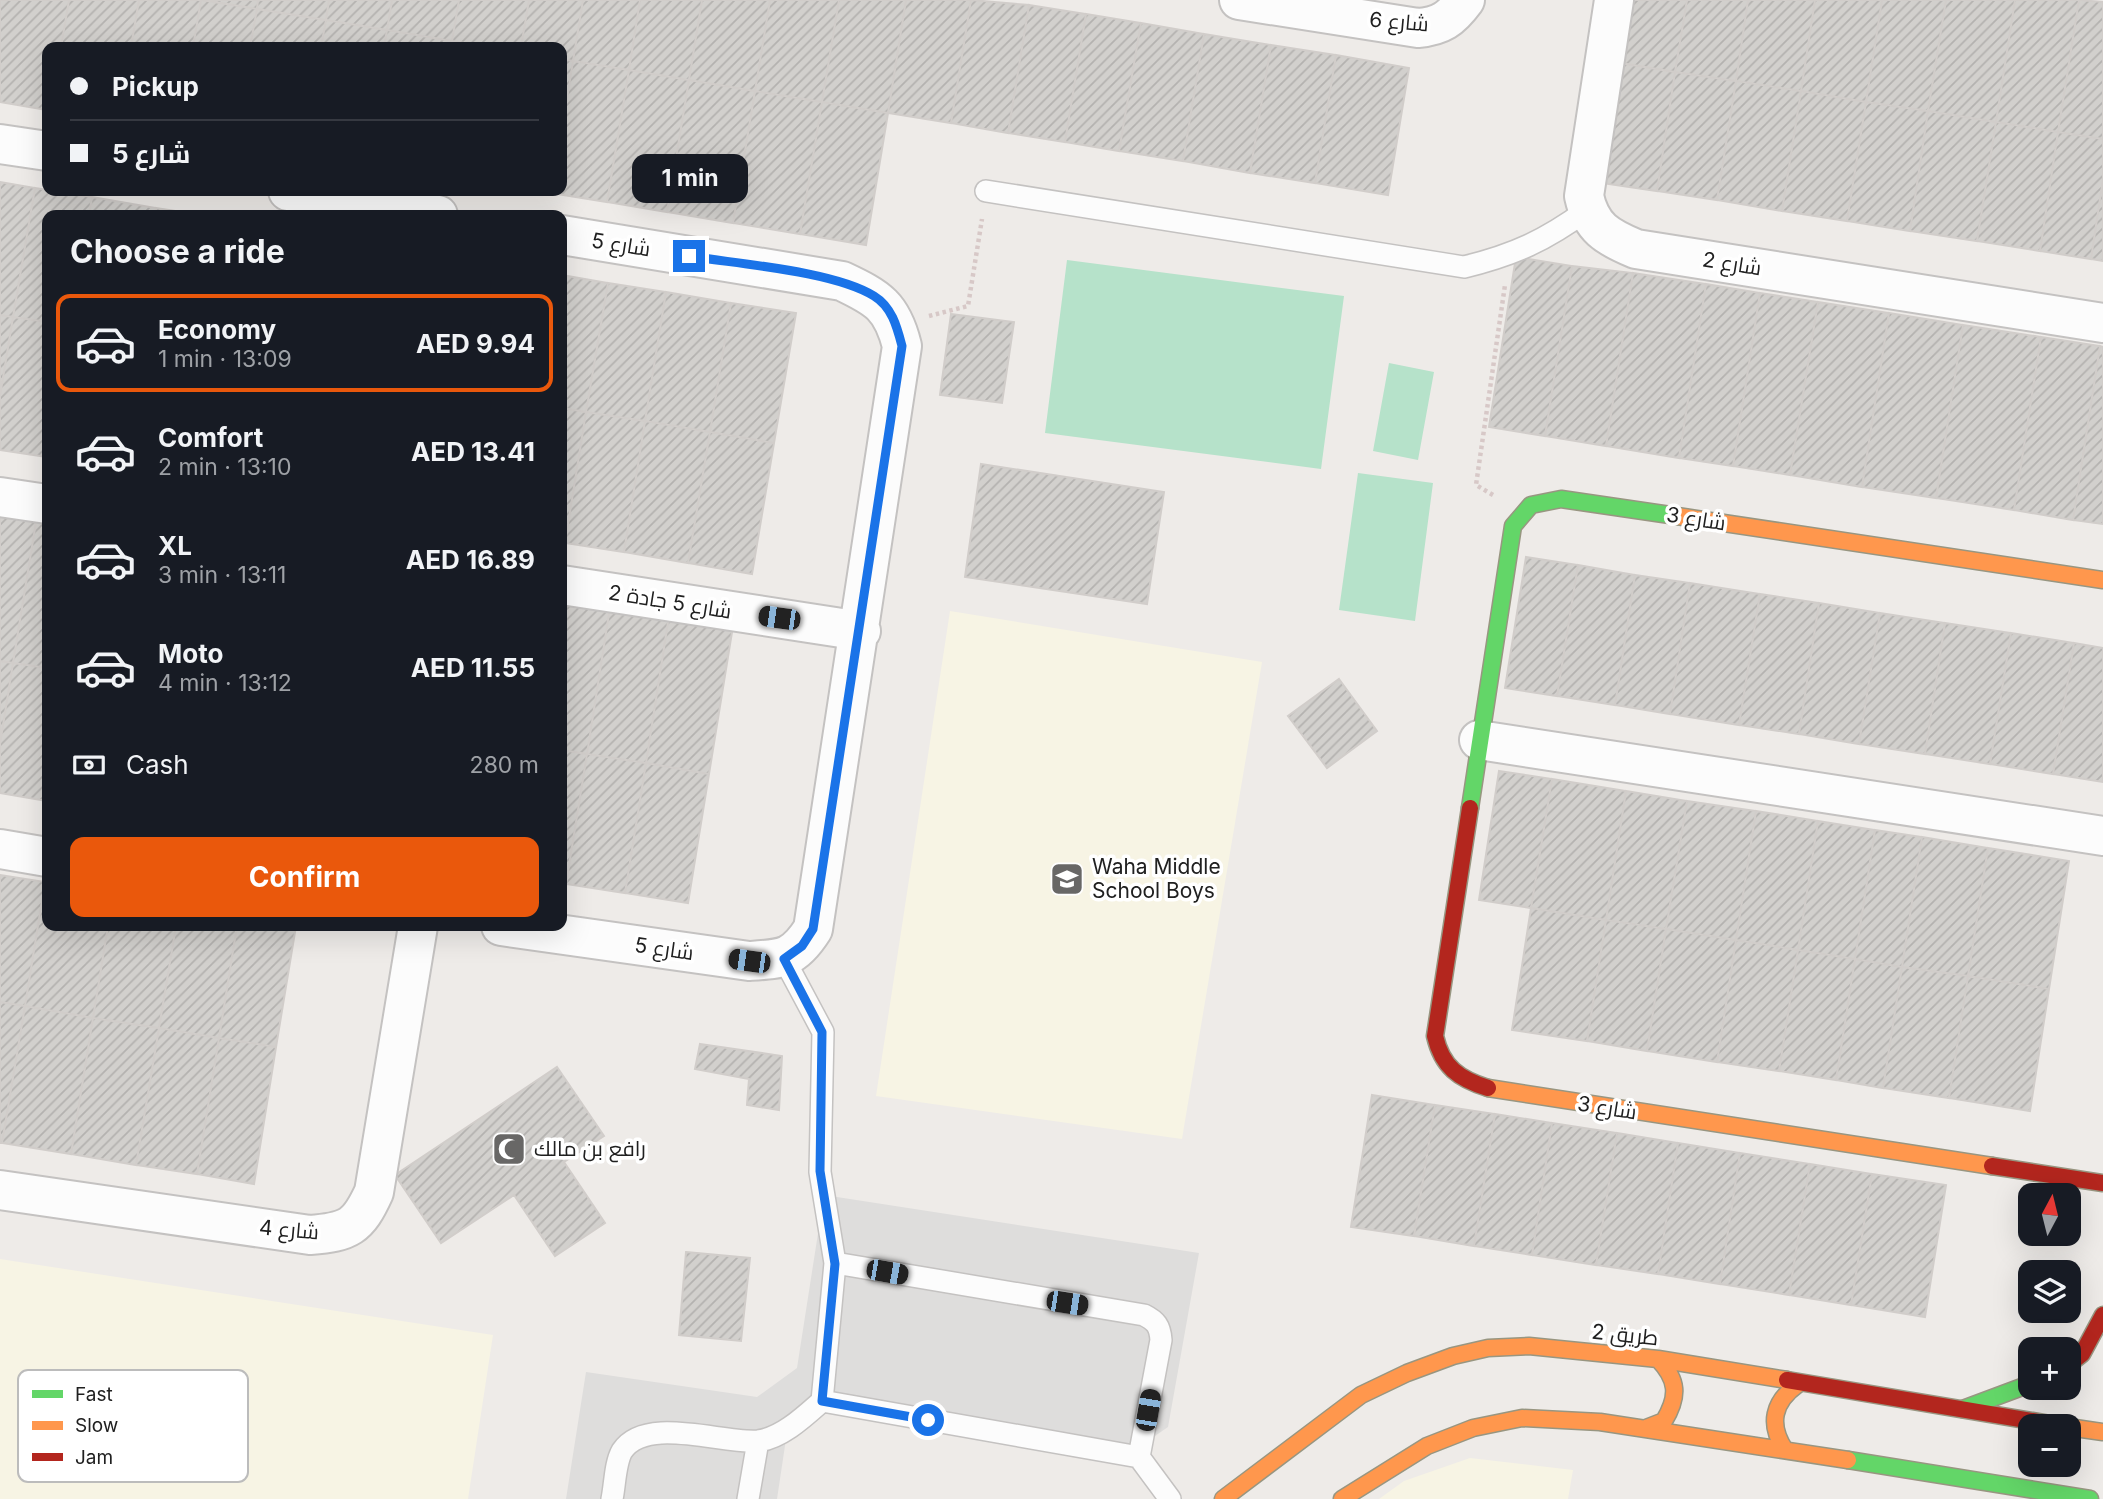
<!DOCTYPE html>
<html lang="en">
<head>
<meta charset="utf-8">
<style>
  body { margin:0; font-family:Inter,Cairo,sans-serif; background:#242831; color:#f1f3f6; height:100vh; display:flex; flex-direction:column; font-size:26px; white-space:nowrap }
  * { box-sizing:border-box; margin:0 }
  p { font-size:23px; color:#9ea1a6 }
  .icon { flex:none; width:38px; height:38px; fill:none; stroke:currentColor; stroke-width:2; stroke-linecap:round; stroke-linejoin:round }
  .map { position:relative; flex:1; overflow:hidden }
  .drawer { position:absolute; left:42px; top:210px; width:525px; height:721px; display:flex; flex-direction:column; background:#171b24; border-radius:14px; box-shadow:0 7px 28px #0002 }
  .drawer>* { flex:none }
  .hud { position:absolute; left:42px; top:42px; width:525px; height:154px; border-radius:14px; box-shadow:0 7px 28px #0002; display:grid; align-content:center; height:154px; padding:0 28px; background:#171b24 }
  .needle { width:46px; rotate:7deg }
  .tools { position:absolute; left:2018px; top:1183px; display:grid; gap:14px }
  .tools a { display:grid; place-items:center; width:63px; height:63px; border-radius:14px; background:#171b24; box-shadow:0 7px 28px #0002; font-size:35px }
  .end { position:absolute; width:32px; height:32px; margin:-16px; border:9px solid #1a73e8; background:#fff; box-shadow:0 0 0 4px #fff }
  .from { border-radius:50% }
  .bubble { position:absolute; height:49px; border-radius:14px; background:#171b24; box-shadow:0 7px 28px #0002; font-size:23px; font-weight:700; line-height:49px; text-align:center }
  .car { position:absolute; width:21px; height:42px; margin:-21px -10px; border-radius:9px; box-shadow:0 0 5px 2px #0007; background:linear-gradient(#222 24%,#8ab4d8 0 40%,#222 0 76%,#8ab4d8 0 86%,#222 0) }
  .hud b { display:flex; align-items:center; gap:24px; height:66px; font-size:26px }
  .hud b+b { border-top:2px solid #363941 }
  .hud i { width:18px; height:18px; background:#f1f3f6 }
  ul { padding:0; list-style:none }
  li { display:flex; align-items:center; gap:21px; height:98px; margin:0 14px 10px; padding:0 14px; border:4px solid transparent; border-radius:14px }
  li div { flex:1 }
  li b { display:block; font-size:26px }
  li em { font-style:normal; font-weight:700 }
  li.current { border-color:#ea580c }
  li>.icon { width:63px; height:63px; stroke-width:1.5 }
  h2 { padding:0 28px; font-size:32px; line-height:84px }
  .pay { display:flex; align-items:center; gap:18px; height:77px; padding:0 28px; font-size:26px }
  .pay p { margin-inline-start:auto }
  .primary-button { display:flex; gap:14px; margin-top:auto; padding:14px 28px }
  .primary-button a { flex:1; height:80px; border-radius:14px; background:#ea580c; color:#fff; font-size:28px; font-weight:700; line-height:80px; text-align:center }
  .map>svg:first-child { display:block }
</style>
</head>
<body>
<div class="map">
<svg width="2103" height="1499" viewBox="0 0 2103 1499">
  <defs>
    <pattern id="building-hatch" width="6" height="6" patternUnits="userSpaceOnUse" patternTransform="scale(1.75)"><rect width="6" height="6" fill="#d2d0cd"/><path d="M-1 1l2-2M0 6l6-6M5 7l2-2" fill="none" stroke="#b4b2b0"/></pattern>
  </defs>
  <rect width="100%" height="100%" fill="#eeebe8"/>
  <path fill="#f7f4e4" d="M950,611L1262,662L1182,1139L876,1096Z
    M0,1259L493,1335L468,1499H0Z
    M1470,1458L1573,1470L1568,1499H1379L1404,1481Z"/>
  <path fill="#b6e2ca" d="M1067,260L1344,296L1321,469L1045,433Z
    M1389,363L1434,372L1418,460L1373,451Z
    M1358,473L1433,483L1415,621L1339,610Z"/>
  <path fill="#dedddc" d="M824,1195L1199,1253L1168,1427L1120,1460L825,1409L786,1439L777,1499H566L586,1372L757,1397L797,1368Z"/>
  <path fill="url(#building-hatch)" stroke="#d1cdca" stroke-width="2" d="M0,0H69L61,47H47V110L0,102Z
    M69,0H139L131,47H61Z
    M139,0H201L193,47H131Z
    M201,0L257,9L250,47H193Z
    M203,0H258L257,9Z
    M258,0H329L326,20L257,9Z
    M329,0H392L387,30L326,20Z
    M392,0H459L452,41L387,30Z
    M459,0H529L521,47H490L452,41Z
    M529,0H583L573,61L562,59V47H521Z
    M583,0H640L629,70L573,61Z
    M640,0H702L689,80L629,70Z
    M702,0H770L755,91L689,80Z
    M770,0H839L822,102L755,91Z
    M839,0H906L888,113L822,102Z
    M906,0H971L951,123L888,113Z
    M971,0L1029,5L1008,133L951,123Z
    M1619,0H1687L1675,72L1609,61Z
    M1687,0H1748L1736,81L1675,72Z
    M1748,0H1815L1801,91L1736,81Z
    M1815,0H1882L1866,102L1801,91Z
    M1882,0H1946L1928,111L1866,102Z
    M1946,0H2015L1996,122L1928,111Z
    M2015,0H2079L2058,132L1996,122Z
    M2079,0L2103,2V139L2058,132Z
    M1029,5L1086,14L1065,142L1008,133Z
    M257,9L326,20L321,47H250Z
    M1086,14L1141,23L1119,151L1065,142Z
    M326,20L387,30L384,47H321Z
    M1141,23L1204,34L1183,161L1119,151Z
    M387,30L452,41L451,47H384Z
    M1204,34L1271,45L1250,173L1183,161Z
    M452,41L490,47H451Z
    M1271,45L1336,55L1315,183L1250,173Z
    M1336,55L1409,68L1388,195L1315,183Z
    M562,59L573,61L562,130Z
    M573,61L629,70L607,202L551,193L562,191V130Z
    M1607,61L1675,72L1657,191L1588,181Z
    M629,70L689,80L667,212L607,202Z
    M1675,72L1736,81L1717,200L1657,191Z
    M689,80L755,91L733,223L667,212Z
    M1736,81L1801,91L1782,211L1717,200Z
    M755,91L822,102L800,234L733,223Z
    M1801,91L1866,102L1847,221L1782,211Z
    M822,102L888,113L866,245L800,234Z
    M1866,102L1928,111L1910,231L1847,221Z
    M1928,111L1996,122L1977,241L1910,231Z
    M1996,122L2058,132L2040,251L1977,241Z
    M2058,132L2103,139V179L2091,259L2040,251Z
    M2103,179V261L2091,259Z
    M0,182L35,188L13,317L0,315Z
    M35,188L92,197L89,215H47V322L13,317Z
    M92,197L156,208L155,215H89Z
    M156,208L201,215H155Z
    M1516,257L1572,266L1545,436L1489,427Z
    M1572,266L1633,273L1606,446L1545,436Z
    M1633,273L1706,284L1679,458L1606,446Z
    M562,275L608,283L586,412L562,408Z
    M608,283L666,292L645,421L586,412Z
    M1706,284L1760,293L1733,466L1679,458Z
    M666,292L731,303L710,432L645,421Z
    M1760,293L1818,302L1790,475L1733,466Z
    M1818,302L1889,313L1862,487L1790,475Z
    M731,303L796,313L774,443L710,432Z
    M1889,313L1963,325L1936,498L1862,487Z
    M951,314L1014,322L1002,403L940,395Z
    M0,315L13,317L0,396Z
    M13,317L47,322V457L0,450V396Z
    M1963,325L2041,337L2014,510L1936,498Z
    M2041,337L2100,346L2073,520L2014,510Z
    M2100,346L2103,347V524L2073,520Z
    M562,408L586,412L565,543L562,542Z
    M586,412L645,421L624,552L565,543Z
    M645,421L710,432L688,563L624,552Z
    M710,432L774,443L752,574L688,563Z
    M981,464L1164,492L1147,604L965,577Z
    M0,510L37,516L13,663L0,661Z
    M37,516L47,517V668L13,663Z
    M1526,557L1578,565L1557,696L1505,688Z
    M1578,565L1635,575L1615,705L1557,696Z
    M1635,575L1690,583L1670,714L1615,705Z
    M1690,583L1760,594L1739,725L1670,714Z
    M1760,594L1819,603L1799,734L1739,725Z
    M562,599L610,607L587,754L562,750Z
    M1819,603L1880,613L1859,744L1799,734Z
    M610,607L669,616L646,763L587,754Z
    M1880,613L1945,623L1925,754L1859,744Z
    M669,616L733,626L709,774L646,763Z
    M1945,623L2011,633L1990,764L1925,754Z
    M2011,633L2074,643L2053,774L1990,764Z
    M2074,643L2103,648V782L2053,774Z
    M0,661L13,663L0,744Z
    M13,663L47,668V801L0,793V744Z
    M1339,679L1377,731L1327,768L1288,716Z
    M562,750L587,754L566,884L562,883Z
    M587,754L646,763L625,893L566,884Z
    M646,763L709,774L688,903L625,893Z
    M1499,771L1552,779L1531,908L1479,900Z
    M1552,779L1626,791L1606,920L1531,908Z
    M1626,791L1687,801L1666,929L1606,920Z
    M1687,801L1756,811L1736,940L1666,929Z
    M1756,811L1818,821L1798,950L1736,940Z
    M1818,821L1875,830L1855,959L1798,950Z
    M1875,830L1922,837L1902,967L1855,959Z
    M1922,837L1988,848L1968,976L1902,967Z
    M1988,848L2069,861L2049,989L1968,976Z
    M0,875L45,882L25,1006L0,1002Z
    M45,882L47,926H108L93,1018L25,1006Z
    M1531,908L1606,920L1587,1041L1512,1030Z
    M1606,920L1666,929L1647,1051L1587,1041Z
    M108,926H176L159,1028L93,1018Z
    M176,926H237L219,1038L159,1028Z
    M237,926H296L276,1047L219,1038Z
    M1666,929L1736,940L1717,1062L1647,1051Z
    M1736,940L1798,950L1779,1071L1717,1062Z
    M1798,950L1855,959L1836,1080L1779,1071Z
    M1855,959L1902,967L1883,1088L1836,1080Z
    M1902,967L1968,976L1949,1098L1883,1088Z
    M1968,976L2049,989L2030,1111L1949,1098Z
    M0,1002L25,1006L2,1143H0Z
    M25,1006L93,1018L71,1154L2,1143Z
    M93,1018L159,1028L136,1165L71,1154Z
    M159,1028L219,1038L197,1174L136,1165Z
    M219,1038L276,1047L254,1184L197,1174Z
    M700,1044L782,1056L779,1110L747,1105L749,1079L695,1069Z
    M557,1067L604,1136L564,1162L605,1223L555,1256L514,1195L441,1243L395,1175Z
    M1372,1095L1435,1105L1414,1236L1351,1227Z
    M1435,1105L1495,1114L1474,1246L1414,1236Z
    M1495,1114L1552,1123L1532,1255L1474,1246Z
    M1552,1123L1617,1133L1596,1265L1532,1255Z
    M1617,1133L1678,1143L1658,1274L1596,1265Z
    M1678,1143L1740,1153L1720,1284L1658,1274Z
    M1740,1153L1810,1164L1789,1295L1720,1284Z
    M1810,1164L1872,1174L1851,1305L1789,1295Z
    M1872,1174L1946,1185L1925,1317L1851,1305Z
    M686,1252L750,1258L741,1341L679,1335Z"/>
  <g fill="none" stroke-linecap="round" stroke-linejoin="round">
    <defs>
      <path id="lane" d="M986,191L1464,267C1514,255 1546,240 1587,210
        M835,1263L1144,1315C1156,1321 1160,1326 1161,1340L1139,1457
        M822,1401L1139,1457L1170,1499
        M612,1499C615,1485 615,1463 622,1451C646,1415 722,1444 758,1441C782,1438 805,1416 822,1401L835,1263L820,1172L823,1032L784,959
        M748,1499L758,1441"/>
      <path id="street" d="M1239,0L1418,28C1441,26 1451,19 1465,0
        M1614,0L1584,196C1591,228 1607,237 1636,249L2103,323
        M0,144L47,151
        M288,191L438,215
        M0,497L47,504
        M562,585L861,631
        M1479,740L2103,836
        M0,849L47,857
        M501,926L749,961C783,959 794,959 813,929L902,346C892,306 878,298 842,281L562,235
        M0,1190L310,1235C349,1232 358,1227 374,1192L418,926"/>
      <path id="fast" d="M1470,808L1513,526L1531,505L1561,499L1677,516
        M1963,1409L2030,1384
        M1848,1460L2090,1499"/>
      <path id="slow" d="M1677,516L2103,580
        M1488,1088L1992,1166
        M2068,1427L2103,1432
        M1646,1428L1664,1421C1679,1396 1678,1380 1658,1359
        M1785,1450C1768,1424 1773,1402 1798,1384
        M1223,1499L1361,1395L1407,1373L1453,1356L1488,1348L1529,1346L1658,1359L1787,1380
        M1342,1499L1427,1446L1473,1428L1522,1418L1600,1422L1848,1460"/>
      <path id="jam" d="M1470,808L1435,1036C1442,1067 1459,1079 1488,1088
        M1992,1166L2103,1183
        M2068,1365L2082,1354L2103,1315
        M1787,1380L2062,1426"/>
    </defs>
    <use href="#lane" stroke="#c4c2c1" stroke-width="24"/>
    <use href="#street" stroke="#c4c2c1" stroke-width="42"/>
    <use href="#fast" stroke="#989681" stroke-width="19"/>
    <use href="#slow" stroke="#989681" stroke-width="19"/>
    <use href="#jam" stroke="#989681" stroke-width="19"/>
    <path stroke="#d7c8c7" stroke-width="4.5" stroke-dasharray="3.5 3.5" stroke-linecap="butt" d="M929,316L968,306L982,219
      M1493,495L1476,485L1505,285"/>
    <use href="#lane" stroke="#fcfcfc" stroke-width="21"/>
    <use href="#street" stroke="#fcfcfc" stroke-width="38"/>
    <use href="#fast" stroke="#63d668" stroke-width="16"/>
    <use href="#slow" stroke="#ff974d" stroke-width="16"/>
    <use href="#jam" stroke="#b3261e" stroke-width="16"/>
  </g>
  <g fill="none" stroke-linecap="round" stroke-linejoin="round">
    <path stroke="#1a73e8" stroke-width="9" d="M689,256C738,264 834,271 874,296C892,307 897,327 902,346L813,929L802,946L784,959L822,1032L820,1171L835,1264L822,1401L928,1420"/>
  </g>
  <defs>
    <symbol id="school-square" viewBox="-11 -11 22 22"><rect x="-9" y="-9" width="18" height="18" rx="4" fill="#686766" stroke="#fff"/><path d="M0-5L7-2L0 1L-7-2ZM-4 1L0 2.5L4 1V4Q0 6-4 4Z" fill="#fff"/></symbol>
    <symbol id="mosque-square" viewBox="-11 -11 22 22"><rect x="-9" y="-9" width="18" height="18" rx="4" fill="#686766" stroke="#fff"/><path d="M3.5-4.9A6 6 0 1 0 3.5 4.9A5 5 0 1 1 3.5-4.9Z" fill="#fff"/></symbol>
  </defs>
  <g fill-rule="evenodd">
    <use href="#school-square" x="1048" y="860" width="38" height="38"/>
    <use href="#mosque-square" x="490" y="1130" width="38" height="38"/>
  </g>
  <g text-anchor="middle" stroke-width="7" stroke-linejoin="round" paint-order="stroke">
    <g font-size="21" fill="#202020" stroke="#fff">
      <text transform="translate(1399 22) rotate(5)" y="7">شارع 6</text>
      <text transform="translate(621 245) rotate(9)" y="7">شارع 5</text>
      <text transform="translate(1732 264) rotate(9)" y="7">شارع 2</text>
      <text transform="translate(1696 519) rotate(9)" y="7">شارع 3</text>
      <text transform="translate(670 602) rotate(9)" y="7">شارع 5 جادة 2</text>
      <text transform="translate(664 949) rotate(8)" y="7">شارع 5</text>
      <text transform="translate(1607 1108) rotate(9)" y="7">شارع 3</text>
      <text transform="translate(289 1230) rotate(5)" y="7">شارع 4</text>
      <text transform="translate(1625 1335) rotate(6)" y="7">طريق 2</text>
    </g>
    <g font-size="21" fill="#202020" stroke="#fff" text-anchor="start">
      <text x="1092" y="874">Waha Middle<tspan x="1092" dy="24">School Boys</tspan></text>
      <text x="534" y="1156">رافع بن مالك</text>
    </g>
  </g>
  <rect x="18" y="1370" width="230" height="112" rx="10" fill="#fff" stroke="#bcbcbc" stroke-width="2"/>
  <rect x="32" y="1390" width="31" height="8" fill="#63d668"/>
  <rect x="32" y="1421" width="31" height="9" fill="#ff974d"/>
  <rect x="32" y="1453" width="31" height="8" fill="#b3261e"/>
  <g font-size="19" fill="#202020">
    <text x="75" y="1401">Fast</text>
    <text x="75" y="1432">Slow</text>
    <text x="75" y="1464">Jam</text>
  </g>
</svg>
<div class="tools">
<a><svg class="needle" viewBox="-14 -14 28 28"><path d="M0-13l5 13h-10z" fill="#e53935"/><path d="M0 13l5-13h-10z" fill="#9ea1a6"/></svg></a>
<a><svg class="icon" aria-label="layers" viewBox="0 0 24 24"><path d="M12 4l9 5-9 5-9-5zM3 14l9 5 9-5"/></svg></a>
<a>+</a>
<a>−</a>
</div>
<i class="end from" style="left:928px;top:1420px"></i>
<i class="end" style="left:689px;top:256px"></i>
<div class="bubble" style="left:632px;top:154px;width:116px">1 min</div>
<i class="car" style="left:779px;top:618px;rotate:278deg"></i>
<i class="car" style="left:749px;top:961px;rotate:278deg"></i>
<i class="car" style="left:887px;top:1272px;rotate:100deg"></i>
<i class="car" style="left:1067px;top:1303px;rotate:99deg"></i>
<i class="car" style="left:1148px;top:1410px;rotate:10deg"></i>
<div class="hud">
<b><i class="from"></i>Pickup</b>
<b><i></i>شارع 5</b>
</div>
<section class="drawer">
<h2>Choose a ride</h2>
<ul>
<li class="current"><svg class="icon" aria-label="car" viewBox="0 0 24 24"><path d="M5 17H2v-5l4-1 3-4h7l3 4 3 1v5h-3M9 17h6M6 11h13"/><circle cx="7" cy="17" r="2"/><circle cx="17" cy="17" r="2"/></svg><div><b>Economy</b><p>1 min · 13:09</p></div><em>AED 9.94</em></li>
<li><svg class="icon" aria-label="car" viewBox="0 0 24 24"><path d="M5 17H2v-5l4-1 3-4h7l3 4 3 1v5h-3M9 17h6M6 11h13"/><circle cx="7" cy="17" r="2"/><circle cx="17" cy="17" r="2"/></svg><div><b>Comfort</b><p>2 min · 13:10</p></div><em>AED 13.41</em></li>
<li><svg class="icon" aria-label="car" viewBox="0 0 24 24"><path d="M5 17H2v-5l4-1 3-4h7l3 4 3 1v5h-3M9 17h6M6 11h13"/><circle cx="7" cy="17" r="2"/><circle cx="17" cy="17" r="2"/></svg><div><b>XL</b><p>3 min · 13:11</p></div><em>AED 16.89</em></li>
<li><svg class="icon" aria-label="car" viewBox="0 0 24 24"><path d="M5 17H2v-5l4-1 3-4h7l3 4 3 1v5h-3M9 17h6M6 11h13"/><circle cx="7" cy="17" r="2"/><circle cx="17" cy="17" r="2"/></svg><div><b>Moto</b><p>4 min · 13:12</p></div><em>AED 11.55</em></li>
</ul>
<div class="pay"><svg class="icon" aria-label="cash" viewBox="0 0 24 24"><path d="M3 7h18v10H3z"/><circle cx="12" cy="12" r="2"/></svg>Cash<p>280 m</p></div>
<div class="primary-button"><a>Confirm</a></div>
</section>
</div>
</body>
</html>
